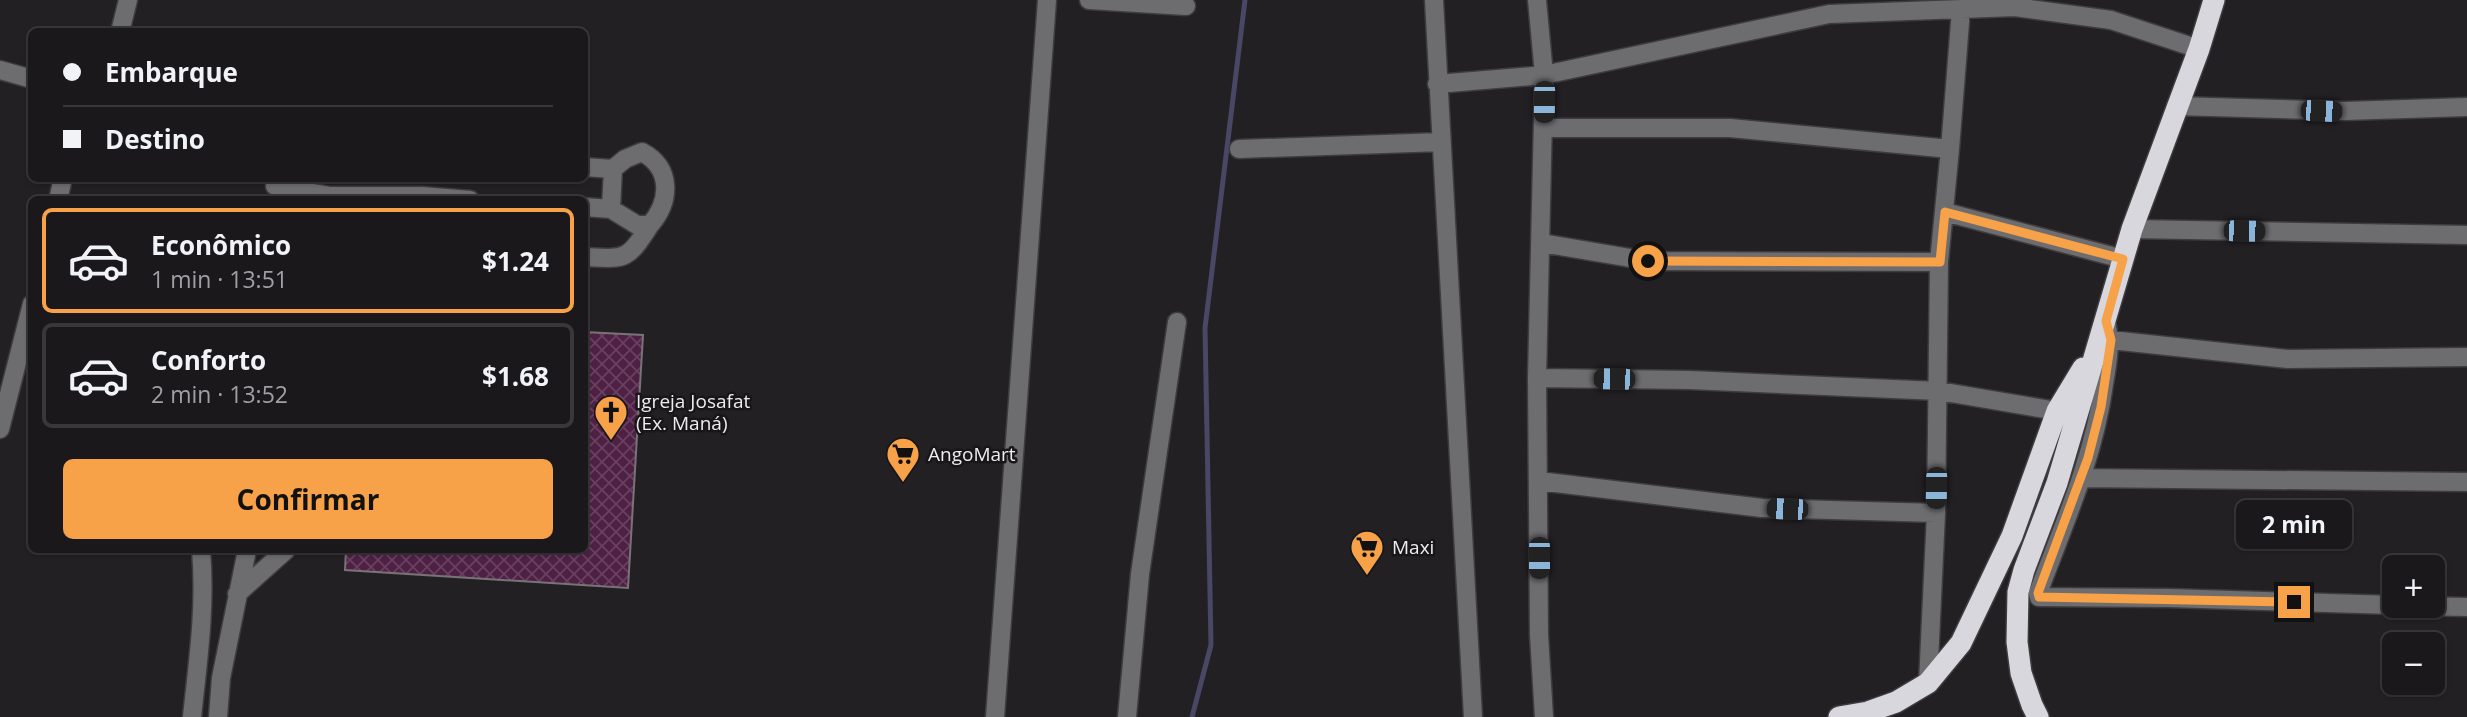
<!DOCTYPE html>
<html lang="pt">
<head>
<meta charset="utf-8">
<style>
  body { margin:0; font-family:"Open Sans",sans-serif; background:#232124; color:#f1f3f6; height:100vh; display:flex; flex-direction:column; font-size:26px; white-space:nowrap }
  * { box-sizing:border-box; margin:0 }
  p { font-size:23px; color:#9fa0a3 }
  .icon { flex:none; width:38px; height:38px; fill:none; stroke:currentColor; stroke-width:2; stroke-linecap:round; stroke-linejoin:round }
  .map { position:relative; flex:1; overflow:hidden }
  .panel { position:absolute; left:28px; top:196px; width:560px; height:357px; display:flex; flex-direction:column; background:#1a181b; border-radius:10px; box-shadow:0 2px 5px #0004,0 0 0 2px #38373a }
  .panel>* { flex:none }
  .top-card { position:absolute; left:28px; top:28px; width:560px; height:154px; border-radius:10px; box-shadow:0 2px 5px #0004,0 0 0 2px #38373a; display:grid; align-content:center; height:154px; padding:0 35px; background:#1a181b }
  .fabs { position:absolute; left:2382px; top:555px; display:grid; gap:14px }
  .fabs a { display:grid; place-items:center; width:63px; height:63px; border-radius:10px; background:#1a181b; box-shadow:0 2px 5px #0004,0 0 0 2px #38373a; font-size:35px }
  .end { position:absolute; width:32px; height:32px; margin:-16px; border:9px solid #f7a148; background:#111; box-shadow:0 0 0 4px #111 }
  .from { border-radius:50% }
  .bubble { position:absolute; height:49px; border-radius:10px; background:#1a181b; box-shadow:0 2px 5px #0004,0 0 0 2px #38373a; font-size:23px; font-weight:700; line-height:49px; text-align:center }
  .car { position:absolute; width:21px; height:42px; margin:-21px -10px; border-radius:9px; box-shadow:0 0 5px 2px #0007; background:linear-gradient(#222 24%,#8ab4d8 0 40%,#222 0 76%,#8ab4d8 0 86%,#222 0) }
  .top-card b { display:flex; align-items:center; gap:24px; height:66px; font-size:26px }
  .top-card b+b { border-top:2px solid #38373a }
  .top-card i { width:18px; height:18px; background:#f1f3f6 }
  ul { padding:12px 0 0; list-style:none }
  li { display:flex; align-items:center; gap:21px; height:105px; margin:0 14px 10px; padding:0 21px; border:4px solid #38373a; border-radius:10px }
  li div { flex:1 }
  li b { display:block; font-size:26px }
  li em { font-style:normal; font-weight:700 }
  li.selected { border-color:#f7a148 }
  li>.icon { width:63px; height:63px; stroke-width:1.5 }
  .primary-button { display:flex; gap:14px; margin-top:auto; padding:14px 35px }
  .primary-button a { flex:1; height:80px; border-radius:10px; background:#f7a148; color:#111; font-size:28px; font-weight:700; line-height:80px; text-align:center }
  .map>svg:first-child { display:block }
</style>
</head>
<body>
<div class="map">
<svg width="2467" height="717" viewBox="0 0 2467 717">
  <defs>
    <pattern id="building-cross-hatch" width="8" height="8" patternUnits="userSpaceOnUse" patternTransform="scale(1.75)"><rect width="8" height="8" fill="#4e2044"/><path d="M0 0l8 8M0 8l8-8" fill="none" stroke="#68415f"/></pattern>
  </defs>
  <rect width="100%" height="100%" fill="#232024"/>
  <g fill="none" stroke-linecap="round" stroke-linejoin="round">
    <path stroke="#494766" stroke-width="5" d="M1192,717L1211,645L1205,328L1245,0"/>
  </g>
  <path fill="url(#building-cross-hatch)" stroke="#787377" stroke-width="2" d="M584,332L643,335L628,588L345,570L346,550H584Z"/>
  <g fill="none" stroke-linecap="round" stroke-linejoin="round">
    <defs>
      <path id="minor" d="M1089,0L1186,6
        M1434,0L1473,717
        M1537,0L1544,75L1537,378L1539,635L1544,717
        M120,32L128,0
        M0,70L32,79
        M1437,84L1544,75L1829,14L2015,7L2111,20L2199,49
        M2176,106L2345,111L2467,107
        M1543,128H1730L1950,149L1939,262L1936,513L1928,683
        M1239,149L1441,142
        M1950,149L1961,10
        M584,167L613,169L625,159L642,152C672,168 671,201 650,225H637L611,209L584,207
        M275,186L330,196H422L470,200
        M58,200L63,178
        M611,209L613,169
        M1945,212L2123,259
        M2132,229L2467,235
        M1542,243L1648,261L1939,262
        M584,257C626,259 627,261 650,225
        M2106,321C2111,344 2108,361 2104,384C2094,457 2064,524 2038,593L2039,597L2169,598L2394,605
        M2111,340L2288,359L2467,357
        M1537,378L1690,380L1939,391L2057,411
        M0,429L32,304
        M2082,478L2467,482
        M1539,481L1762,508L1936,513
        M237,594L286,550
        M2417,606L2467,607
        M192,717C198,661 206,606 201,550
        M218,717L221,678L247,550
        M995,717L1047,0
        M1127,717L1140,574L1177,322"/>
      <path id="highway" d="M1839,717L1868,712L1896,702L1928,683L1961,643L2012,536L2057,411L2083,368
        M2038,717L2032,705L2021,673L2017,642L2018,592L2024,570L2057,483L2132,229L2199,49L2214,0"/>
    </defs>
    <use href="#minor" stroke="#3f3c40" stroke-width="21"/>
    <use href="#highway" stroke="#3f3c40" stroke-width="24"/>
    <use href="#minor" stroke="#6d6c6f" stroke-width="18"/>
    <use href="#highway" stroke="#d8d7de" stroke-width="21"/>
  </g>
  <g fill="none" stroke-linecap="round" stroke-linejoin="round">
    <path stroke="#f7a148" stroke-width="9" d="M1648,261L1940,262L1945,212L2123,259L2106,321L2111,340L2101,407L2088,458L2038,593L2039,597L2294,602"/>
  </g>
  <defs>
    <symbol id="church-pin" viewBox="-11 -11 22 30"><path d="M0 17L-7.5 6A9.5 9.5 0 1 1 7.5 6Z" fill="#f7a148" stroke="#19161a"/><path d="M-1.2-6h2.4v3.5h3.3v2.4h-3.3V6h-2.4V-.1h-3.3v-2.4h3.3Z" fill="#111"/></symbol>
    <symbol id="supermarket-pin" viewBox="-11 -11 22 30"><path d="M0 17L-7.5 6A9.5 9.5 0 1 1 7.5 6Z" fill="#f7a148" stroke="#19161a"/><path d="M-6-5.5h2.5l.6 2H6L4.5 2H-2.5L-4.4-4H-6ZM-1.5 3.2a1.3 1.3 0 1 0 .1 0ZM3 3.2a1.3 1.3 0 1 0 .1 0Z" fill="#111"/></symbol>
  </defs>
  <g fill-rule="evenodd">
    <use href="#church-pin" x="592" y="393" width="38" height="52"/>
    <use href="#supermarket-pin" x="884" y="435" width="38" height="52"/>
    <use href="#supermarket-pin" x="1348" y="528" width="38" height="52"/>
  </g>
  <g text-anchor="middle" stroke-width="5" stroke-linejoin="round" paint-order="stroke">
    <g font-size="19" fill="#edebee" stroke="#19161a" text-anchor="start">
      <text x="636" y="408">Igreja Josafat<tspan x="636" dy="22">(Ex. Maná)</tspan></text>
      <text x="928" y="461">AngoMart</text>
      <text x="1392" y="554">Maxi</text>
    </g>
  </g>
</svg>
<div class="fabs">
<a>+</a>
<a>−</a>
</div>
<i class="end from" style="left:1648px;top:261px"></i>
<i class="end" style="left:2294px;top:602px"></i>
<div class="bubble" style="left:2236px;top:500px;width:116px">2 min</div>
<i class="car" style="left:1544px;top:102px;rotate:181deg"></i>
<i class="car" style="left:2321px;top:111px;rotate:92deg"></i>
<i class="car" style="left:2244px;top:231px;rotate:91deg"></i>
<i class="car" style="left:1614px;top:379px;rotate:271deg"></i>
<i class="car" style="left:1936px;top:488px;rotate:181deg"></i>
<i class="car" style="left:1787px;top:509px;rotate:272deg"></i>
<i class="car" style="left:1539px;top:558px;rotate:180deg"></i>
<div class="top-card">
<b><i class="from"></i>Embarque</b>
<b><i></i>Destino</b>
</div>
<section class="panel">
<ul>
<li class="selected"><svg class="icon" aria-label="car" viewBox="0 0 24 24"><path d="M5 17H2v-5l4-1 3-4h7l3 4 3 1v5h-3M9 17h6M6 11h13"/><circle cx="7" cy="17" r="2"/><circle cx="17" cy="17" r="2"/></svg><div><b>Econômico</b><p>1 min · 13:51</p></div><em>$1.24</em></li>
<li><svg class="icon" aria-label="car" viewBox="0 0 24 24"><path d="M5 17H2v-5l4-1 3-4h7l3 4 3 1v5h-3M9 17h6M6 11h13"/><circle cx="7" cy="17" r="2"/><circle cx="17" cy="17" r="2"/></svg><div><b>Conforto</b><p>2 min · 13:52</p></div><em>$1.68</em></li>
</ul>
<div class="primary-button"><a>Confirmar</a></div>
</section>
</div>
</body>
</html>
